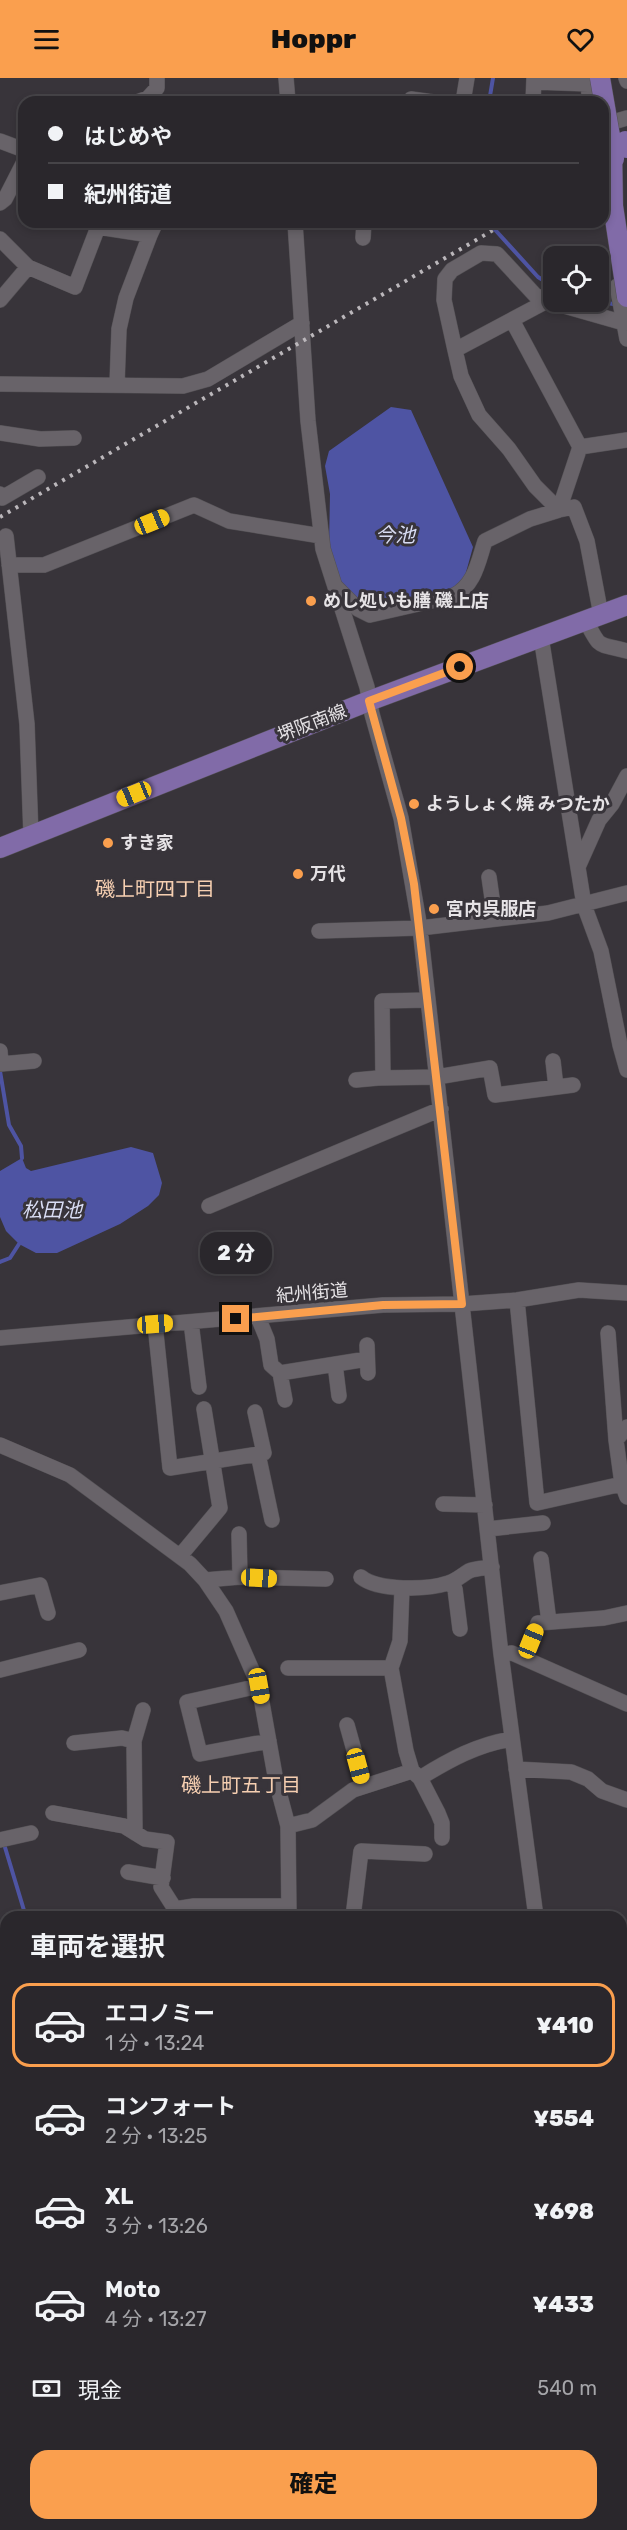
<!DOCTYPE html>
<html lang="ja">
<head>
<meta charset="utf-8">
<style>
  body { margin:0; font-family:Rubik,"Noto Sans JP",sans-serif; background:#363338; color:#f1f3f6; height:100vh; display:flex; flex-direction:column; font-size:22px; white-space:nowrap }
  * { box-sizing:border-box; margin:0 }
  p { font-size:20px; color:#a5a5a9 }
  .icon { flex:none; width:33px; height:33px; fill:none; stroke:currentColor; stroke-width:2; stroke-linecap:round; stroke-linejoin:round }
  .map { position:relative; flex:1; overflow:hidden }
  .panel { position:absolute; left:0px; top:1833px; width:627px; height:620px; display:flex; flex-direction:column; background:#2a272c; border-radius:18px 18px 0 0; box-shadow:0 3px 9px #0003,0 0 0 2px #464448 }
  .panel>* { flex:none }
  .top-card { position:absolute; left:18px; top:18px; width:591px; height:132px; border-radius:18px; box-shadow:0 3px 9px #0003,0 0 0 2px #464448; display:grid; align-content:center; height:132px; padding:0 30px; background:#2a272c }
  .buttons { position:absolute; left:543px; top:168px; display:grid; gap:12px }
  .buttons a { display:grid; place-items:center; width:66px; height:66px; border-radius:12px; background:#2a272c; box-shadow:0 3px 9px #0003,0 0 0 2px #464448; font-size:30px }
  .end { position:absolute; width:27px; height:27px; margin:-14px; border:8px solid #fa9f4e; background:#111; box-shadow:0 0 0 3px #111 }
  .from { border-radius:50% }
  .bubble { position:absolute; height:42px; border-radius:18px; background:#2a272c; box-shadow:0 3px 9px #0003,0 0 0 2px #464448; font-size:20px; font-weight:800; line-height:42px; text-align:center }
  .car { position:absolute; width:18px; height:36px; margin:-18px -9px; border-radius:8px; box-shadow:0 0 4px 2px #0007; background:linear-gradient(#f5c518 24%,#345 0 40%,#f5c518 0 76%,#345 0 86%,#f5c518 0) }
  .top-card b { display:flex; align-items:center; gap:21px; height:57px; font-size:22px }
  .top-card b+b { border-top:2px solid #464448 }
  .top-card i { width:15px; height:15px; background:#f1f3f6 }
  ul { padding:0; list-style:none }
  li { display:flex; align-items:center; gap:18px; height:84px; margin:0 12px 9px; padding:0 18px; border:3px solid transparent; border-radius:18px }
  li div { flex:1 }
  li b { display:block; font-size:22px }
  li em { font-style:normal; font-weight:800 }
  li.on { border-color:#fa9f4e }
  li>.icon { width:54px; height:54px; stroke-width:1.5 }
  h2 { padding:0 30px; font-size:27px; line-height:72px }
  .pay { display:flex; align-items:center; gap:15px; height:66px; padding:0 30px; font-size:22px }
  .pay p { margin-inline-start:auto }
  .primary-button { display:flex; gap:12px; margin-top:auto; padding:12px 30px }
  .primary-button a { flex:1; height:69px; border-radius:18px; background:#fa9f4e; color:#111; font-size:24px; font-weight:800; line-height:69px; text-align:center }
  header { display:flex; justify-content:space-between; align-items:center; height:78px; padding:0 30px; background:#fa9f4e; color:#111; font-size:27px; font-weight:800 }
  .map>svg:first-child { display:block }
</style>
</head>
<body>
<header><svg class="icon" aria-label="menu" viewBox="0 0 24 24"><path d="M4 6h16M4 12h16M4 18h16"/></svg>Hoppr<svg class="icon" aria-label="heart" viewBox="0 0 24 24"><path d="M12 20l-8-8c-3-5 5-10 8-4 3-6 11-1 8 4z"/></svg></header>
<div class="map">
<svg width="627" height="2452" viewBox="0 0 627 2452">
  <rect width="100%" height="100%" fill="#38343a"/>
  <path fill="#4e54a3" d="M391,329L411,332L473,469L465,498L455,511L369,530L340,506L329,470L330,416L325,388L329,373Z
    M131,1069L153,1075L162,1105L159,1117L148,1128L120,1146L57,1175H36L19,1166L6,1153L0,1139V1093L22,1080L26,1090L31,1093Z"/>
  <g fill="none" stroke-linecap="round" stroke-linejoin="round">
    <path stroke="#4e54a3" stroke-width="4" d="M489,24L493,0
      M488,144L538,199L554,209
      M598,223L613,226
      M0,993L9,1047L21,1068L22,1080
      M0,1184L10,1180L19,1166
      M4,1766L26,1839"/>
    <defs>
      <path id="minor" d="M286,0L288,24
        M587,0L590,24
        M626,0L627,3
        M534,4L588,6
        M411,21L433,24
        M137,24L148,20L157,10V0
        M463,24L467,0
        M533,24L534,0
        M603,47L627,40
        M0,63L24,72
        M0,125L5,121L24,84
        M295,144L308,343L323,471L367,609L372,636L401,740L420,850L501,1576L536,1839
        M363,160L364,144
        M0,161L28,189L75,209L98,149L150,157L156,144
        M617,208L627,261
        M0,222L28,189
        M512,242L580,369
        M455,272L547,223
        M0,306L183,308L208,301L302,245
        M117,307L119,251L126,220L150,157
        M0,355L40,361L74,360
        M0,416L2,420L38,399
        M6,458L27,646L31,758
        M9,487H44L194,427L229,443L321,458
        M336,509L358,531L370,537L453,518C475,507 478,484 485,463L530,441L559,432L580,369L627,362
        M601,537L587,463L574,429L559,432L535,408L509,371L479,337L461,298L455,272L444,222L445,201L452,192L481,175L497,176L535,217L547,223L624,245
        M586,543C601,572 597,565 627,573
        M541,559L584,827L601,873L620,967L627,992
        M578,789L599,742L612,726L627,698
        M489,799L495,841
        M319,853L420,850L548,835L627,815
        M0,973L1,986L34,983
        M553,983L556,1009
        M383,1000L382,923L428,922
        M356,1002L378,1000L437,999L490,990L495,1017L573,1007
        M209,1128L441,1031
        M517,1222L537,1425L622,1406
        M258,1239L267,1261L271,1287L280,1295L367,1281
        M191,1244L199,1309
        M155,1246L170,1390L258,1376L272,1442
        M608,1255L616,1362
        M0,1260L383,1227L462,1226L517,1222L579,1212L627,1215
        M367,1267L368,1295
        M335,1286L339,1318
        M280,1295L285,1322
        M255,1334L264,1375L258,1376
        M627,1349L616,1362L622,1406L627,1419
        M0,1367L70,1397L190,1486L205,1502L226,1533L259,1608L276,1703L288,1748L289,1839
        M443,1426L485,1427
        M488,1451L543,1445
        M239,1456L240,1499
        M180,1478L220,1430L204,1331
        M541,1481L549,1544
        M361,1499C378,1513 427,1512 448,1505C456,1503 462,1497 469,1493C475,1490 485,1490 492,1489
        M205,1502L240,1499L326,1501
        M450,1505L455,1511L460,1551
        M402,1510L400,1563L391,1590L406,1673L412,1693L420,1700L438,1735L442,1745V1760
        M0,1515L40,1507L48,1535
        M501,1576L512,1575L627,1626
        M524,1580L538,1545L604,1540L627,1535
        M288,1590H391
        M0,1592L79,1572
        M259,1608L187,1624L200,1676L269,1663
        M347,1647L364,1708
        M74,1665L122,1660L134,1663
        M516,1691L571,1694L588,1701L602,1713L627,1722
        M420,1700C449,1682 478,1666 512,1661
        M53,1735L124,1748L145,1761L167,1764L161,1809L175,1831
        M288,1748L312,1742L353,1712L412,1693
        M135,1755L134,1663L143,1632
        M0,1762L31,1755
        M128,1794L163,1800
        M171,1839L175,1831L194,1828H289
        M353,1839L361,1773L425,1776
        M0,1867L6,1866
        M0,1955L6,1954
        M621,1955L627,1952
        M0,2044L6,2042
        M621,2099L627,2117
        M0,2108L6,2135
        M621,2213L627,2210
        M0,2215L6,2213
        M621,2292L627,2289
        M0,2348L6,2344
        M0,2405L6,2403
        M105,2446L107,2452
        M323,2446L325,2452
        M22,2452L37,2446
        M175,2452L185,2449
        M349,2452L379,2446"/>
      <path id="major" d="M0,770L369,623L627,527"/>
    </defs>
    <use href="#minor" stroke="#535054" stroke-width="16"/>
    <use href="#major" stroke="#535054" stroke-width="21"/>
    <use href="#minor" stroke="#686369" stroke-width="15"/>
    <use href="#major" stroke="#816ba8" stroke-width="20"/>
    <path stroke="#bbb7bb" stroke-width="4" stroke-dasharray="3 6" stroke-linecap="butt" d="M603,87L627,74
      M0,439L507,144"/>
    <defs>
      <path id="major-bridge" d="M600,0L614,81
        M625,63L627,70
        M612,69L613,128L627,219"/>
    </defs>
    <use href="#major-bridge" stroke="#535054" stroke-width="21" stroke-linecap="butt"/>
    <use href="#major-bridge" stroke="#816ba8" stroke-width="20"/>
  </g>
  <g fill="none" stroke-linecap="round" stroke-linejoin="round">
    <path stroke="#fa9f4e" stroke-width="8" d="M236,1241L383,1227L462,1226L414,806L401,740L369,623L460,589"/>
  </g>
  <g fill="#fa9f4e" stroke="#38343a" stroke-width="2">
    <circle cx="311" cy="523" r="6"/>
    <circle cx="414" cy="726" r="6"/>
    <circle cx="108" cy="765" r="6"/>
    <circle cx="298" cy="796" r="6"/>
    <circle cx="434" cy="831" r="6"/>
  </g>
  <g text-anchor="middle" stroke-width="6" stroke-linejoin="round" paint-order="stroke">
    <g font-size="18" font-weight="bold" fill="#e6e3e6" stroke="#38343a" text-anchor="start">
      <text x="323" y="529">めし処いも膳 磯上店</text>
      <text x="426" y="732">ようしょく焼 みつたか</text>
      <text x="120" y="771">すき家</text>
      <text x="310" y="802">万代</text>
      <text x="446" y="837">宮内呉服店</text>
    </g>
    <g font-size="18" fill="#e6e3e6" stroke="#38343a">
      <text transform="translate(312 645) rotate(-21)" y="6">堺阪南線</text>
      <text transform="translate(312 1215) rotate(-5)" y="6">紀州街道</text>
    </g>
    <g font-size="20" font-style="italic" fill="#d9ddf4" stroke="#38343a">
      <text x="395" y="464">今池</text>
      <text x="52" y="1139">松田池</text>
    </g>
    <g font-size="20" fill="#f6cfb1" stroke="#38343a">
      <text x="155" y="818">磯上町四丁目</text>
      <text x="241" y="1714">磯上町五丁目</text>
    </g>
  </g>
</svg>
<div class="buttons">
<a><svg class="icon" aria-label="locate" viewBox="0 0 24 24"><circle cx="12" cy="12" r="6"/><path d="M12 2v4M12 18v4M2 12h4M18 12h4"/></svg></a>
</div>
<i class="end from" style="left:460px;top:589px"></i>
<i class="end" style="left:236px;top:1241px"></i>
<div class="bubble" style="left:200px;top:1154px;width:72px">2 分</div>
<i class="car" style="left:152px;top:444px;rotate:68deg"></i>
<i class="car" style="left:134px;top:716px;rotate:248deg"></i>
<i class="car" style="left:155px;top:1246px;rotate:86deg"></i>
<i class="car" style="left:259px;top:1500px;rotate:93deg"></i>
<i class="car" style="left:531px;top:1563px;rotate:22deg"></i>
<i class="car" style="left:259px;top:1608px;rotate:170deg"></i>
<i class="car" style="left:358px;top:1688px;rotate:165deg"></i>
<div class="top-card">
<b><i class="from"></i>はじめや</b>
<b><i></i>紀州街道</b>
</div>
<section class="panel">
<h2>車両を選択</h2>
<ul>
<li class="on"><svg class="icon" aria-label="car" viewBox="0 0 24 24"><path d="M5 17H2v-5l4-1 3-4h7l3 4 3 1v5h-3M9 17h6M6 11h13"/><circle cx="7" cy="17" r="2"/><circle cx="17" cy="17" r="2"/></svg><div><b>エコノミー</b><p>1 分 · 13:24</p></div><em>¥410</em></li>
<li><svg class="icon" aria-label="car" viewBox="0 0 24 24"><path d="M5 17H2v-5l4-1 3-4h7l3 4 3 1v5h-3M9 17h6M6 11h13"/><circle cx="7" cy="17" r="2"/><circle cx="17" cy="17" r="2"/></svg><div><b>コンフォート</b><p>2 分 · 13:25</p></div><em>¥554</em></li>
<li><svg class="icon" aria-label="car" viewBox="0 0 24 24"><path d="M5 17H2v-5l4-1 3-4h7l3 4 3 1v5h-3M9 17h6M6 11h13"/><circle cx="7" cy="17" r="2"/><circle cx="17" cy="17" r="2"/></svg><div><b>XL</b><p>3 分 · 13:26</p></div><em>¥698</em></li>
<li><svg class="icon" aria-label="car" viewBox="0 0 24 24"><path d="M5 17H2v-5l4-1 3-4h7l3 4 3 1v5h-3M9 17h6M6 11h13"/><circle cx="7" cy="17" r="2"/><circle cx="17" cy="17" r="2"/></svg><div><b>Moto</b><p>4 分 · 13:27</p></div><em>¥433</em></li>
</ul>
<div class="pay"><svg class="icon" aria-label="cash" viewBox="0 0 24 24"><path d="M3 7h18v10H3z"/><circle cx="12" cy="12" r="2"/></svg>現金<p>540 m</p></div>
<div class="primary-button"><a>確定</a></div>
</section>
</div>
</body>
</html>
